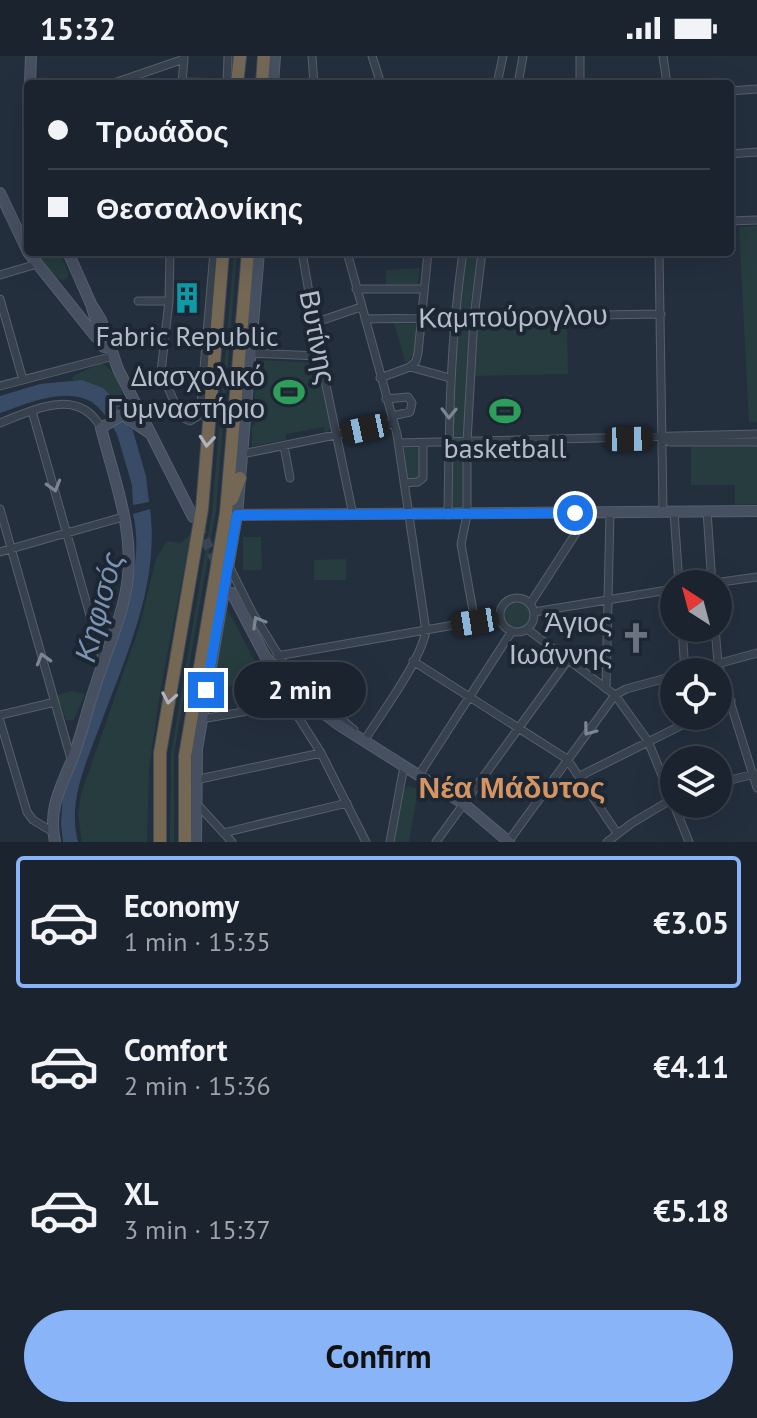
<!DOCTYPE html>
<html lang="en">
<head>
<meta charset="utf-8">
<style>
  body { margin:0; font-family:"PT Sans",sans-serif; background:#282f3a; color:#f1f3f6; height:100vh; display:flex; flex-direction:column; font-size:30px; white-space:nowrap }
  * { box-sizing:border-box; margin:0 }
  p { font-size:26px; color:#a0a4aa }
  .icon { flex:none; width:44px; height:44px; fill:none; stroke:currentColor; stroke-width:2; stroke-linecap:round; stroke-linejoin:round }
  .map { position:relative; height:786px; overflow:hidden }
  .details { display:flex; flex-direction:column; background:#1b232e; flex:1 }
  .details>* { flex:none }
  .banner { position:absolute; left:24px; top:24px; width:710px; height:176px; border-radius:8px; box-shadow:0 8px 32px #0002,0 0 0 2px #39404a; display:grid; align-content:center; height:176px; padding:0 24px; background:#1b232e }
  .needle { width:52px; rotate:324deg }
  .buttons { position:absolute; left:660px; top:514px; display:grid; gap:16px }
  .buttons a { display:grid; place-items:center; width:72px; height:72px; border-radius:50%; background:#1b232e; box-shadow:0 8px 32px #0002,0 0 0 2px #39404a; font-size:40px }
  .end { position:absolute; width:36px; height:36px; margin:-18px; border:10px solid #1a73e8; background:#fff; box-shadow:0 0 0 4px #fff }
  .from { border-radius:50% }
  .bubble { position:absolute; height:56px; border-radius:28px; background:#1b232e; box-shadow:0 8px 32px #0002,0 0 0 2px #39404a; font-size:26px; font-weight:800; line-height:56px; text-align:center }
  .car { position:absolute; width:24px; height:48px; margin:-24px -12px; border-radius:10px; box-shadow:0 0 6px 2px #0007; background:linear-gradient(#222 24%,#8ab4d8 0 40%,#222 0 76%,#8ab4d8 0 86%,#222 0) }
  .banner b { display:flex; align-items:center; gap:28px; height:76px; font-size:30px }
  .banner b+b { border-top:2px solid #39404a }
  .banner i { width:20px; height:20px; background:#f1f3f6 }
  ul { padding:14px 0 0; list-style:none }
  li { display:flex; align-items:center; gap:24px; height:132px; margin:0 16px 12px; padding:0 8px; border:4px solid transparent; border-radius:8px }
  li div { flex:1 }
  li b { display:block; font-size:30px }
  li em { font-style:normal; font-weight:800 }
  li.active { border-color:#8ab4f8 }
  li>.icon { width:72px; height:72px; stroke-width:1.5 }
  .action { display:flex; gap:16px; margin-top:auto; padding:16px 24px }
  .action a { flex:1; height:92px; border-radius:48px; background:#8ab4f8; color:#111; font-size:32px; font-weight:800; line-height:92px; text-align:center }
  .status { display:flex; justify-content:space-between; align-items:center; height:56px; padding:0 40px; background:#1b232e; direction:ltr }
  .status svg { height:22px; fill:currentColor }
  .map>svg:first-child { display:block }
</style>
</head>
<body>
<div class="status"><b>15:32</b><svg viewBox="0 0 49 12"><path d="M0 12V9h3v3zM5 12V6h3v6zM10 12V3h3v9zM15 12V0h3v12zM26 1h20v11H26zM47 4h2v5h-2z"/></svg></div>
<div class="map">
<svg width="757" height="786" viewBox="0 0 757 786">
  <rect width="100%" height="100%" fill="#242f3e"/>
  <path fill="#263c3f" d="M757,170V366H749L739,171Z
    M54,196H59L69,217L66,224L56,223L40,201Z
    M234,196H237L216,455L174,698V786H170L171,698L212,455Z
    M467,196H479L469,257L458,258Z
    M420,212L418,229L386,230V214Z
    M477,265H489L490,271L567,269L568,318L475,320Z
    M394,267L416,268L414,297L406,308Z
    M457,269H470L463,381H451Z
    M260,304L317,307L331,371L328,375L325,376L324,371L286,378V384L252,390V371L255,368L253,364L256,308Z
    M101,307C114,313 122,330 123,345L121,348L103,332L72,324L73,320Z
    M512,339L513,370L499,371L498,340Z
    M757,390V448L735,449V429H691V391Z
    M465,391L464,451H451V392Z
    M404,392H420V422L408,424Z
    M191,478L161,630L149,712L147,786H82L78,758L81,738L139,572L156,503L167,485L181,487Z
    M243,481H261L262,514H243Z
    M346,503V524H314V504Z
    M105,537L117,538L101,589L91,555L103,551Z
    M503 559a14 14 0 1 1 28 0a14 14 0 1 1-28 0Z
    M227,553L255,605L268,622L212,634Z
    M71,635L85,638L74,664H66L57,639Z
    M408,730L418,733L409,786H394L402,736Z"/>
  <path fill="#394c67" d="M82,324L103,332L122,350L105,355C73,326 35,345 0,357V340L40,328Z
    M132,372L146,420L149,446L133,449L132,429L117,378Z
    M150,453C160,527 126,600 101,667C87,705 67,745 78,786H63L61,768L63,734L128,544C135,515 140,487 133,458Z"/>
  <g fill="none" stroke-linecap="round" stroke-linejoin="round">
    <path stroke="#394c67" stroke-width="14" d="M97,341C112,352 124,374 131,393"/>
    <path stroke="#3a4453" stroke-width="10" stroke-dasharray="10 5" stroke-linecap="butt" d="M198,470L218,510"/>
    <defs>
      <path id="street" d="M312,0L314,28
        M372,0L381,28
        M580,0V28
        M663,0L667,28
        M183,26L227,27
        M111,28L184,3
        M182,28L184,2
        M227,28L228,0
        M497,28L503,0
        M518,28L523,0
        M730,35L757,33
        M730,98L757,96
        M730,165L757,164
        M170,196L169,245L161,316L181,361L190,365L200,359L214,196
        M302,196L320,300L353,459
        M347,196L397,378L426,575C419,608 383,655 364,685L362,683
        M428,196L418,297L416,305L410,311L450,322
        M659,196L663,456
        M0,219L37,208
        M356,233H424
        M0,243L23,324
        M138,245H169
        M365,263L661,258
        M314,267L361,251
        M250,297L320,300
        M380,322L410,311
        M0,330L110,301
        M386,343L408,341L412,347L410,356L392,360
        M32,355L103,605
        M0,367C33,354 79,330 101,372
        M662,382L670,386H757
        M398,387L757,378
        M284,390L290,422
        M242,398L394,367
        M404,427L418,426L423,422V387
        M0,453L71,703
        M707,455L712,528
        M674,456L679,528
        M448,459C449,370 450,284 463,196
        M0,496L123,461
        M228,508L252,556L292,621L354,674
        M707,528L757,521
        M500 559a17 17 0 1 1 34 0a17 17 0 1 1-34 0Z
        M530,548L589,457
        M534,556L674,533
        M475,566L461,488L467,459V386L474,261L482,196
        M682,572L685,616
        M715,572L718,607L757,732
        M527,573L615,639L648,685L689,786
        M277,600L500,561
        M413,605L567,703L617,777
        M687,616L757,597
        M606,633L610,456
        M718,651L731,645
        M0,659L55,646
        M201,663L290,648L321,697L366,786
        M0,665L27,756L33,764L53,776
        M419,719L512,575
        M580,720L700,660
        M195,724L321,697
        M718,727L755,718
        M196,747L232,786
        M223,777L347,747
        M390,786L404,710
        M436,786L568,604
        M508,786L615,639L626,633L674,620
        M607,786L632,767L674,742"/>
      <path id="secondary" d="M30,28L31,0
        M273,28L275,0
        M0,137L28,196
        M28,196L96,281
        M68,196L91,248L104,291
        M91,248L101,264L118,313L193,461
        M127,362L148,376
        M237,459L757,455
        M232,537L265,600L290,632L339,669L464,748L509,786
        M55,786C48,753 60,733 72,704C82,679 87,653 96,628C106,595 122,563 127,528C135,475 114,423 101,372L137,350
        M196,786L197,693L237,459L259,196"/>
      <path id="highway" d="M237,28L240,0
        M262,28L264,0
        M232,443L240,422
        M160,786V697L202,453L223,196
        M185,786V700L226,457L248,196"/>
    </defs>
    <use href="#street" stroke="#565f6c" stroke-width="9"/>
    <use href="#secondary" stroke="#565f6c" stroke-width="12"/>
    <use href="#highway" stroke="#434c59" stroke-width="14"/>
    <use href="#street" stroke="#38414e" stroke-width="7"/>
    <use href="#secondary" stroke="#465061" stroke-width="10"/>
    <use href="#highway" stroke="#746855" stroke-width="12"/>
  </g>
  <defs><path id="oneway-chevron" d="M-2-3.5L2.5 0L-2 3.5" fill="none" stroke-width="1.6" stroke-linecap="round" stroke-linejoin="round" transform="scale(2)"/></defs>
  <g stroke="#7c8592">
    <use href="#oneway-chevron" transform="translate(449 357) rotate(91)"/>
    <use href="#oneway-chevron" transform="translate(54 430) rotate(74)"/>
    <use href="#oneway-chevron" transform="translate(258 566) rotate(-120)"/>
    <use href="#oneway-chevron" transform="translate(43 603) rotate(-106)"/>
    <use href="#oneway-chevron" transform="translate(589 674) rotate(127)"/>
  </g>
  <g stroke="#aeb4bd">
    <use href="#oneway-chevron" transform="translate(207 385) rotate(95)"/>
    <use href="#oneway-chevron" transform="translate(169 642) rotate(100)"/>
  </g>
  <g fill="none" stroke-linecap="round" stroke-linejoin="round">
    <path stroke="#1a73e8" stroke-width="10" d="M206,634L237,459L575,457"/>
  </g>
  <defs>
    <symbol id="building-bare" viewBox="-9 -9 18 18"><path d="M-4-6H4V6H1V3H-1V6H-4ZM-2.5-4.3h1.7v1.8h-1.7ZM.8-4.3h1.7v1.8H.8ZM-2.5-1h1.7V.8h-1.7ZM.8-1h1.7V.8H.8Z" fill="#0f9aa8" stroke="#1d2633" stroke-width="2.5" paint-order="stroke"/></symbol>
    <symbol id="stadium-bare" viewBox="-9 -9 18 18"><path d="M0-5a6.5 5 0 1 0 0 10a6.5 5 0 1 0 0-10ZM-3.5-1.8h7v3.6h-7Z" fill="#2e9e5b" stroke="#1d2633" stroke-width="2.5" paint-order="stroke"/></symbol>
    <symbol id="church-bare" viewBox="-9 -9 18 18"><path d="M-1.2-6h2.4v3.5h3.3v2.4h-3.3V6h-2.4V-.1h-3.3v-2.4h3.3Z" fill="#6b7280" stroke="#1d2633" stroke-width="2.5" paint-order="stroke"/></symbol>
  </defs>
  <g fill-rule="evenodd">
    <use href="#building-bare" x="165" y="220" width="44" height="44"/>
    <use href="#stadium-bare" x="267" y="314" width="44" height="44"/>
    <use href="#stadium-bare" x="483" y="333" width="44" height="44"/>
    <use href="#church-bare" x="614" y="560" width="44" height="44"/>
  </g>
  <g text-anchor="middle" stroke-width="8" stroke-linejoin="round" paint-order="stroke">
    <g font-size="28" fill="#b4bcc9" stroke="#1d2633">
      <text transform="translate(513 260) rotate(-1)" y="10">Καμπούρογλου</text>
      <text transform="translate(318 281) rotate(79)" y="10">Βυτίνης</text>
    </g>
    <g font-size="28" fill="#b4bcc9" stroke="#1d2633">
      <text x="187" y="290">Fabric Republic</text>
      <text x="265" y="330" text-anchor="end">Διασχολικό<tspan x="265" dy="32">Γυμναστήριο</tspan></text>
      <text x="505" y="402">basketball</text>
      <text x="612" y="576" text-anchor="end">Άγιος<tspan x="612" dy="32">Ιωάννης</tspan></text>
    </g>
    <g font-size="30" font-style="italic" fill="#7c92b1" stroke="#1d2633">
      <text transform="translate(99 551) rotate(-75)" y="10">Κηφισός</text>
    </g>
    <g font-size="30" font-weight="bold" fill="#d59563" stroke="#1d2633">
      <text x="512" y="742">Νέα Μάδυτος</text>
    </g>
  </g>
</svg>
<div class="buttons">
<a><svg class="needle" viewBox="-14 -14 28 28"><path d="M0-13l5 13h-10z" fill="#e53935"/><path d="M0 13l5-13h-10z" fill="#a0a4aa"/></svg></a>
<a><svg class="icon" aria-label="locate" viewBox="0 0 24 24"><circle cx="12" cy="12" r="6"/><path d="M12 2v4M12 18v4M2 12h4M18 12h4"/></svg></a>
<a><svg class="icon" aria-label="layers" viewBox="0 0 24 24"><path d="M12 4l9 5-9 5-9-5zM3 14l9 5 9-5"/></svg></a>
</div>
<i class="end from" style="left:575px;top:457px"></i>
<i class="end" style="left:206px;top:634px"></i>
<div class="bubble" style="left:234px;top:606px;width:132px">2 min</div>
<i class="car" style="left:365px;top:373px;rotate:258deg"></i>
<i class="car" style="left:629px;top:383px;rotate:89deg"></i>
<i class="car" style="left:475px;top:566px;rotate:261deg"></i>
<div class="banner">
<b><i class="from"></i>Τρωάδος</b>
<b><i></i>Θεσσαλονίκης</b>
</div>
</div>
<section class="details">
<ul>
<li class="active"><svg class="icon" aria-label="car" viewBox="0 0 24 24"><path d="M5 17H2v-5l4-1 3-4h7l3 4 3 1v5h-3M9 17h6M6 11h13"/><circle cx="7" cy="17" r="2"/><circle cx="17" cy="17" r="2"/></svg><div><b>Economy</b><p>1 min · 15:35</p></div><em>€3.05</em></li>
<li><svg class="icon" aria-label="car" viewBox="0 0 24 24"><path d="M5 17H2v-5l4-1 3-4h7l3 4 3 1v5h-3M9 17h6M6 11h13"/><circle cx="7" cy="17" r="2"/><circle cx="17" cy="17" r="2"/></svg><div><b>Comfort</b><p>2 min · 15:36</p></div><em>€4.11</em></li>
<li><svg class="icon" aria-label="car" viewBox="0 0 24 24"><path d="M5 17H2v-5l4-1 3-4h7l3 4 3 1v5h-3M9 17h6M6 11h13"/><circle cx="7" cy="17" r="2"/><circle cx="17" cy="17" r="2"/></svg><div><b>XL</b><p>3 min · 15:37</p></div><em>€5.18</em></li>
</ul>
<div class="action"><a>Confirm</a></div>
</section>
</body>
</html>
